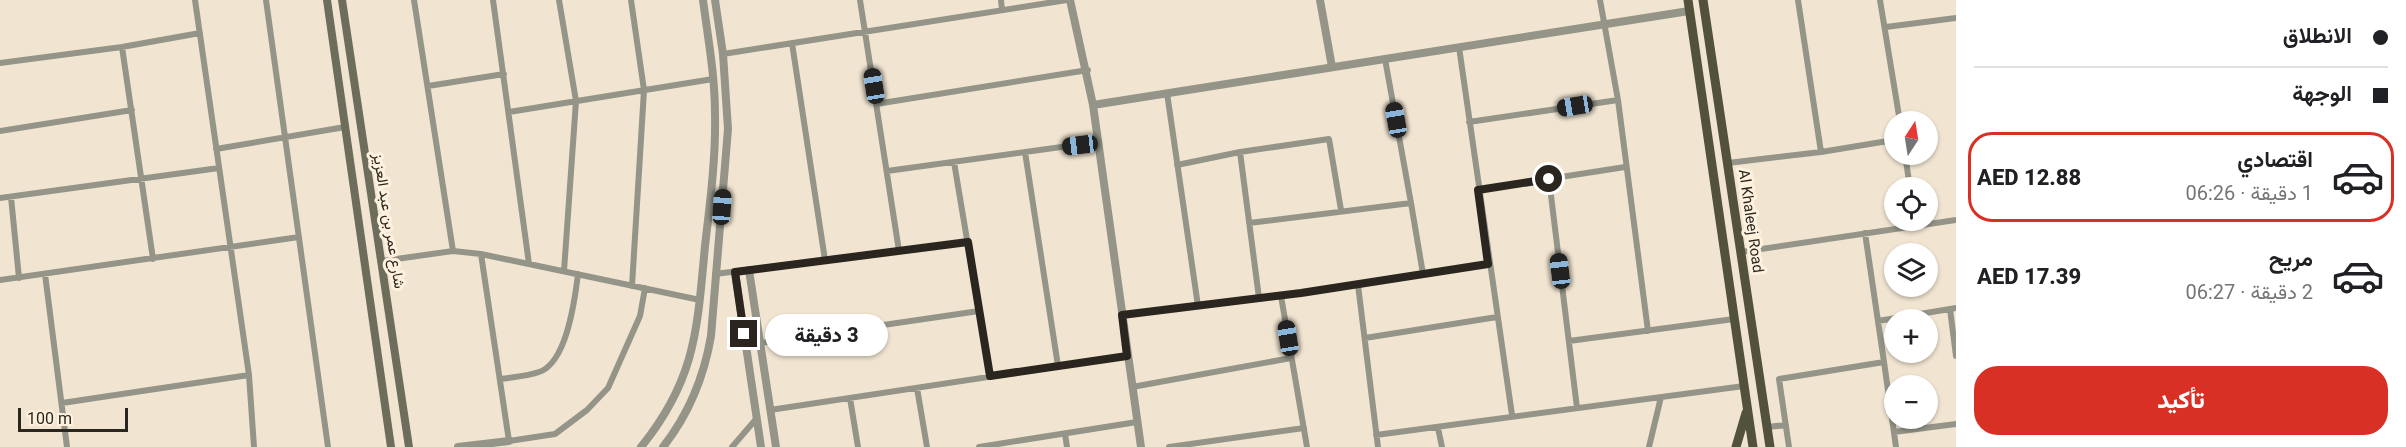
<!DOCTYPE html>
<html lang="ar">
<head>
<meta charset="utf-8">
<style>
  body { margin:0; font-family:Roboto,Vazirmatn,sans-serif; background:#f6f6f6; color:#202124; direction:rtl; height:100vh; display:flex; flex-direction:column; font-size:22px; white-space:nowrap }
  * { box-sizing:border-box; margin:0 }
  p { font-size:20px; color:#757577 }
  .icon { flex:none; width:33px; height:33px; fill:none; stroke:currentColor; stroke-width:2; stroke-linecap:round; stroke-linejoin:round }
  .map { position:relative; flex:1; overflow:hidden; direction:ltr }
  .details { display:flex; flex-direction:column; background:#fff; width:450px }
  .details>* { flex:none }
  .hud { display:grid; align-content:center; height:132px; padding:0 18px; background:#fff }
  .needle { width:39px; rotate:12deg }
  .buttons { position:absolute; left:1884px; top:111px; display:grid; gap:12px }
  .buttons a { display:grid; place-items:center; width:54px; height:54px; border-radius:50%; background:#fff; box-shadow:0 2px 4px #0004; font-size:30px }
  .scale { position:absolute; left:18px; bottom:15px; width:110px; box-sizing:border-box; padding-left:6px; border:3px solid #2a261f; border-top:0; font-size:16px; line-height:21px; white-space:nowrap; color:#2a261f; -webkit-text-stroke:4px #fef2de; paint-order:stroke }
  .end { position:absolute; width:27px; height:27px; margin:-14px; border:8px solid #2a261f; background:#fff; box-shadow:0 0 0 3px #fff }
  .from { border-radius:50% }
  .bubble { position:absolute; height:42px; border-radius:21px; background:#fff; box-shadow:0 2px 4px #0004; font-size:20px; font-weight:800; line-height:42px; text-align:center; direction:rtl }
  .car { position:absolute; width:18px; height:36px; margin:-18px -9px; border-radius:8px; box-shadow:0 0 4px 2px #0007; background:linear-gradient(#222 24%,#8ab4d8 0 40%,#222 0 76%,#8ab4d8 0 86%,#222 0) }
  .hud b { display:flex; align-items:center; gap:21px; height:57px; font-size:22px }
  .hud b+b { border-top:2px solid #e0e0e0 }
  .hud i { width:15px; height:15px; background:#202124 }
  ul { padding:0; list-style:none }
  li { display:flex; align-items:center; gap:18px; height:90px; margin:0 12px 9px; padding:0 6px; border:3px solid transparent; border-radius:24px }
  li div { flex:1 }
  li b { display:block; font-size:22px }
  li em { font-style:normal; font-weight:800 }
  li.active { border-color:#d93025 }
  li>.icon { width:54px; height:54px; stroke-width:1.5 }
  .button { display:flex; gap:12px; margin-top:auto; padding:12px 18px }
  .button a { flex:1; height:69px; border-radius:24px; background:#d93025; color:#fff; font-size:24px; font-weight:800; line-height:69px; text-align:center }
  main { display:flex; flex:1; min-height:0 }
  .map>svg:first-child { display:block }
</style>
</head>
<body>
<main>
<section class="details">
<div class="hud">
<b><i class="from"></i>الانطلاق</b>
<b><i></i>الوجهة</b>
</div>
<ul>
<li class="active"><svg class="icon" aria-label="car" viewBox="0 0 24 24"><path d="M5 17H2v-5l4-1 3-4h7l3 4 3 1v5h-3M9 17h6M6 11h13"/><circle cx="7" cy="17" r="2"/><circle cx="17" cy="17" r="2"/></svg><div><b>اقتصادي</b><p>1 دقيقة · 06:26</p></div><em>AED 12.88</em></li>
<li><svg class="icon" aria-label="car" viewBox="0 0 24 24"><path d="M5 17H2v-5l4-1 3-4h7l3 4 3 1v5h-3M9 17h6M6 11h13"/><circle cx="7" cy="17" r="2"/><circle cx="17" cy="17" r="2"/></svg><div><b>مريح</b><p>2 دقيقة · 06:27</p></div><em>AED 17.39</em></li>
</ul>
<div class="button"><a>تأكيد</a></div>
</section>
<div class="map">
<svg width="1956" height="447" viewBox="0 0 1956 447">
  <rect width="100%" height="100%" fill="#f1e5d1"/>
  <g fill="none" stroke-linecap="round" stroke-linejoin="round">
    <path stroke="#949588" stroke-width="6" d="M195,0L249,375L254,447
      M266,0L328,447
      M414,0L453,251
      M493,0L529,264
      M559,0L576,101L564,271
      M631,0L644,90L632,286
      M860,0L899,251
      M1001,0L1002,10
      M1600,0L1618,100L1648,331
      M1798,0L1821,152L1894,140
      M1880,0L1900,122
      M1886,27L1956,18
      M792,43L825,260
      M122,47L153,259
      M1459,47L1512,415
      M723,54L1067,0
      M1385,59L1411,203
      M0,63L122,47L200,33
      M428,86L504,74
      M1167,93L1198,306
      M876,104L1088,70
      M509,112L713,79
      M1469,122L1618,100
      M0,131L132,110
      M216,149L345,127
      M1025,152L1058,366
      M1240,152L1259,298
      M1905,154L1910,188
      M954,162L990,377
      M1728,163L1821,152
      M1177,165L1240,152L1329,139L1341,210
      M887,171L1098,142
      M1549,179L1577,408
      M1478,190L1625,167
      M11,197L19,278
      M0,198L219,168
      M1249,223L1411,203L1423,274
      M1865,233L1884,362
      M1741,252L1956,220
      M481,254L509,441L555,434L587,410L608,388L640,316L645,288
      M382,261L453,251L481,254L700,300
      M45,274L67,447
      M715,274L968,242
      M0,280L299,237
      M1358,285L1378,447
      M1281,296L1307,447
      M1950,309L1956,356
      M1122,315L1281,296L1488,264
      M1878,321L1956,308
      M1365,338L1497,317
      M1569,341L1734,319
      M760,343L979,311
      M501,379C513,377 528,376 539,372C567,363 575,299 578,274
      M1132,387L1291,358
      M917,388L927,447
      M850,398L858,447
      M62,403L249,375
      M770,410L1127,356
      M1767,427L1786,425
      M1438,428L1442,447
      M1894,432L1956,424
      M1065,434L1067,447
      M1376,435L1744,386
      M732,447L757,418
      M979,447L1137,422
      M1169,447L1304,428
      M1649,447L1661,397
      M1789,447L1779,379L1884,362L1896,447"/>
    <path stroke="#949588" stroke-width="8" d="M1070,0L1093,105L1141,447
      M1320,0L1332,67
      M1093,105L1689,11
      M749,270L776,447
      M735,272L761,447
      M458,447L509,441
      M641,447C696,379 697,330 705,246C710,203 716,158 715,114C715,76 708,38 703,0
      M663,447C689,414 704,377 711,336L728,129L723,54L715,0"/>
    <path stroke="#6d6d5b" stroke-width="8" d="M327,0L391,447
      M342,0L409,447"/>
    <path stroke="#52523c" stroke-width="9" d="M1688,0L1753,447
      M1703,0L1770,447
      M1736,447L1746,413"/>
  </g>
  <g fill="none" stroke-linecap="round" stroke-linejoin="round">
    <path stroke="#2a261f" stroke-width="8" d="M744,334L735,272L968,242L990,376L1127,356L1122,315L1301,293L1488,264L1478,190L1549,179"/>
  </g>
  <g text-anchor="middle" stroke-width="6" stroke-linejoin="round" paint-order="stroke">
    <g font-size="15" fill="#2a261f" stroke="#fef2de">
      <text transform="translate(389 221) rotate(81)" y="5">شارع عمر بن عبد العزيز</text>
      <text transform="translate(1751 221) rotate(82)" y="5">Al Khaleej Road</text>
    </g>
  </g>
</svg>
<div class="buttons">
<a><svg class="needle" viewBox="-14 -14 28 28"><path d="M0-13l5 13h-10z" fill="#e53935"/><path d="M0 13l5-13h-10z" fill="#757577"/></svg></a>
<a><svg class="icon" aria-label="locate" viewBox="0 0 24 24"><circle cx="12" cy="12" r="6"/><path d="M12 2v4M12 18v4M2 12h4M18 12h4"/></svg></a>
<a><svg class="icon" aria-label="layers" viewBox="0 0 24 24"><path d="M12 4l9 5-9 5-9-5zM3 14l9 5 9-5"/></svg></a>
<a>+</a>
<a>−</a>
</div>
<div class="scale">100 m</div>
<i class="end from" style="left:1549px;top:179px"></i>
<i class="end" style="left:744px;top:334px"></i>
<div class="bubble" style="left:765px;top:314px;width:123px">3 دقيقة</div>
<i class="car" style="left:874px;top:86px;rotate:351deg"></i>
<i class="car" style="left:1575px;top:106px;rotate:261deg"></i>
<i class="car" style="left:1396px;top:120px;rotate:350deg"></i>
<i class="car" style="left:1080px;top:145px;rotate:263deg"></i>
<i class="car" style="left:722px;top:207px;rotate:4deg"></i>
<i class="car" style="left:1560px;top:271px;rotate:353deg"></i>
<i class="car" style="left:1288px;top:338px;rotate:351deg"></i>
</div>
</main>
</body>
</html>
